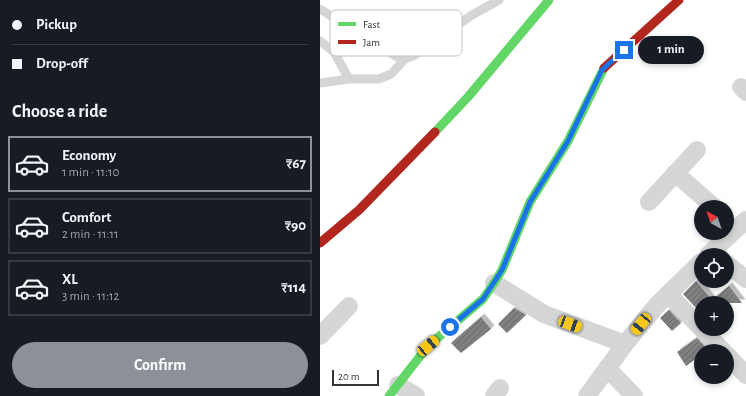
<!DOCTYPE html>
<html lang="en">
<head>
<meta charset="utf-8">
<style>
  body { margin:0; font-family:"Alegreya Sans",sans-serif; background:#242831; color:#f1f3f6; height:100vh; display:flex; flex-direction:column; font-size:15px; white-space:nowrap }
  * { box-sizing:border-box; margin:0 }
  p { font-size:13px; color:#9ea1a6 }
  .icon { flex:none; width:22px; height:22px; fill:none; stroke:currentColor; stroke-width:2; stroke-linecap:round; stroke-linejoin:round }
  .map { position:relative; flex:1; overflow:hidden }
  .sheet { display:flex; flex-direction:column; background:#171b24; width:320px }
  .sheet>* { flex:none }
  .hud { display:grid; align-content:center; height:88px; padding:0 12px; background:#171b24 }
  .needle { width:26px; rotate:320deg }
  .tools { position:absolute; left:374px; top:200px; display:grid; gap:8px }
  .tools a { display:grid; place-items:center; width:40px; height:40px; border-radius:50%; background:#171b24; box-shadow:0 2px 6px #0003; font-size:20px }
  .scale { position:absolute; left:12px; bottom:10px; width:47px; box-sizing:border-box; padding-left:4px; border:2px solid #323232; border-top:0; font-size:11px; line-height:14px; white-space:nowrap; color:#323232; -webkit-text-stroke:3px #fff; paint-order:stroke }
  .end { position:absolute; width:18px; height:18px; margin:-9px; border:5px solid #1a73e8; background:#fff; box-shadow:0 0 0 2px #fff }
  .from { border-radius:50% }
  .bubble { position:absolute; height:28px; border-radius:14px; background:#171b24; box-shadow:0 2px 6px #0003; font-size:13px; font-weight:700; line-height:28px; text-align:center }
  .car { position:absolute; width:12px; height:24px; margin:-12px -6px; border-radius:5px; box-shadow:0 0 3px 1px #0007; background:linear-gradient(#f5c518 24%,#345 0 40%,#f5c518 0 76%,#345 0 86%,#f5c518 0) }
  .hud b { display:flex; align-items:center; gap:14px; height:38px; font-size:15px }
  .hud b+b { border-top:1px solid #363941 }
  .hud i { width:10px; height:10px; background:#f1f3f6 }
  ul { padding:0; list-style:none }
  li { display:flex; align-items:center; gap:12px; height:56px; margin:0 8px 6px; padding:0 4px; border:2px solid #363941; border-radius:0px }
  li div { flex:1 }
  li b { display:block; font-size:15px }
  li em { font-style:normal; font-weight:700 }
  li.selected { border-color:#8c9099 }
  li>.icon { width:36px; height:36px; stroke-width:1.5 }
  h2 { padding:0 12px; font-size:18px; line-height:48px }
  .action { display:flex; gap:8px; margin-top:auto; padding:8px 12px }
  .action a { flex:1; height:46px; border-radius:24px; background:#8c9099; color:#fff; font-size:16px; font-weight:700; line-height:46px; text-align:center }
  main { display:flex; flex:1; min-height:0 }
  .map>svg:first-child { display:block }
</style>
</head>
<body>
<main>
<section class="sheet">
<div class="hud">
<b><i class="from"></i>Pickup</b>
<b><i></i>Drop-off</b>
</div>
<h2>Choose a ride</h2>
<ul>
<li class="selected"><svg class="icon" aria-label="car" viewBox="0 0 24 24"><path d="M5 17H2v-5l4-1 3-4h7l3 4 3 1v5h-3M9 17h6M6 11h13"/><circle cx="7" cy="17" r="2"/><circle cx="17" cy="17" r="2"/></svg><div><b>Economy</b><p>1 min · 11:10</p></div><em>₹67</em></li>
<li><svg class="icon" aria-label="car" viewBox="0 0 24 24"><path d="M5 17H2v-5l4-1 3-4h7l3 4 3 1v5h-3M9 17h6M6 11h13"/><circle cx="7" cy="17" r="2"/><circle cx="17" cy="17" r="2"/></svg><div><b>Comfort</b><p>2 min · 11:11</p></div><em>₹90</em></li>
<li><svg class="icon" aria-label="car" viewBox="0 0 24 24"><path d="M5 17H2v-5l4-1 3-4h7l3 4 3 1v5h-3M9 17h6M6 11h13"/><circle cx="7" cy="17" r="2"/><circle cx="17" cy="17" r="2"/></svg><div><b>XL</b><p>3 min · 11:12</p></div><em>₹114</em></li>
</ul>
<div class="action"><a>Confirm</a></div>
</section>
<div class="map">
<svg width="426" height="396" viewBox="0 0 426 396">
  <defs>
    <pattern id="building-hatch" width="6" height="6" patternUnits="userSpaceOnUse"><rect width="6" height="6" fill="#808080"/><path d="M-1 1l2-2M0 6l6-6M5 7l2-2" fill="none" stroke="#696969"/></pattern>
    <filter id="shadow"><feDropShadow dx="3.5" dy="-3.5" stdDeviation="0" flood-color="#0004"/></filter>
  </defs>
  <rect width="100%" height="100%" fill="#fff"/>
  <path fill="url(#building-hatch)" filter="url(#shadow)" d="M376,281L392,300L409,286L422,303H381V306L377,309L363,294Z
    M194,308L206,315L187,333L178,324Z
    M349,310L361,323L352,331L340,318Z
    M161,317L171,329L141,353L131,343Z
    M377,338L388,350L381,351V355L366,366L357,352Z"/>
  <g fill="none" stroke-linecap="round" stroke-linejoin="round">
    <path stroke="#d6d6d6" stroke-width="9" d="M0,9L77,57L85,59L95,55L152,15L179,0
      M0,41L14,52L29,79
      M0,83L29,79H59L71,74L85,59"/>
    <path stroke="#d6d6d6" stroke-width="18" d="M421,87L426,92
      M355,173L394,207
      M329,202L377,150
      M388,255L426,220
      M407,264L426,279
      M174,283L224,314L305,344
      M348,294L381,328
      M382,329L403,351
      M0,336L29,306
      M407,355L426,375
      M287,368L314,396
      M78,385L96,396
      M174,396L180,388
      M267,396L305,344L337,305L381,262"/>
    <path stroke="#63d668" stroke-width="9" d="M115,132L148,97L229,0
      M69,396L108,346L163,299L174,283L182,270L210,202L248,141L284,68"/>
    <path stroke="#b3261e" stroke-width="9" d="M284,68L359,0
      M0,243L39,210L115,132"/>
  </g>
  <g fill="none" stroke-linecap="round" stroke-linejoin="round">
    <path stroke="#1a73e8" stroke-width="5" d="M130,327L163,299L182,270L210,202L248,141L282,70L304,50"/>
  </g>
  <rect x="10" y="10" width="132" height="46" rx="6" fill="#fff" stroke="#c2c2c2" stroke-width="1"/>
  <rect x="18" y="22" width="18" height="4" fill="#63d668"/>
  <rect x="18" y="40" width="18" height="4" fill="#b3261e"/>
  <g font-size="11" fill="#323232">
    <text x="43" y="28">Fast</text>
    <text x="43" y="46">Jam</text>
  </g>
</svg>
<div class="tools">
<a><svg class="needle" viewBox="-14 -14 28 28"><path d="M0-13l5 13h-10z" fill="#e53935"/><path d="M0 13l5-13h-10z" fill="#9ea1a6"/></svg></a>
<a><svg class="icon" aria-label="locate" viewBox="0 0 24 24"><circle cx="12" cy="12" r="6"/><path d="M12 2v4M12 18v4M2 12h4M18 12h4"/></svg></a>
<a>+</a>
<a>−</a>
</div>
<div class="scale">20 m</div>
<i class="end from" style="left:130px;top:327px"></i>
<i class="end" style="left:304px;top:50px"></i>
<div class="bubble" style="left:318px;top:36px;width:66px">1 min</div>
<i class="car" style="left:250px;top:324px;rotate:110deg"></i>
<i class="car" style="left:321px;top:324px;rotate:219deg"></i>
<i class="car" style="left:108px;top:346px;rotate:50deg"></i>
</div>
</main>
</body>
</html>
